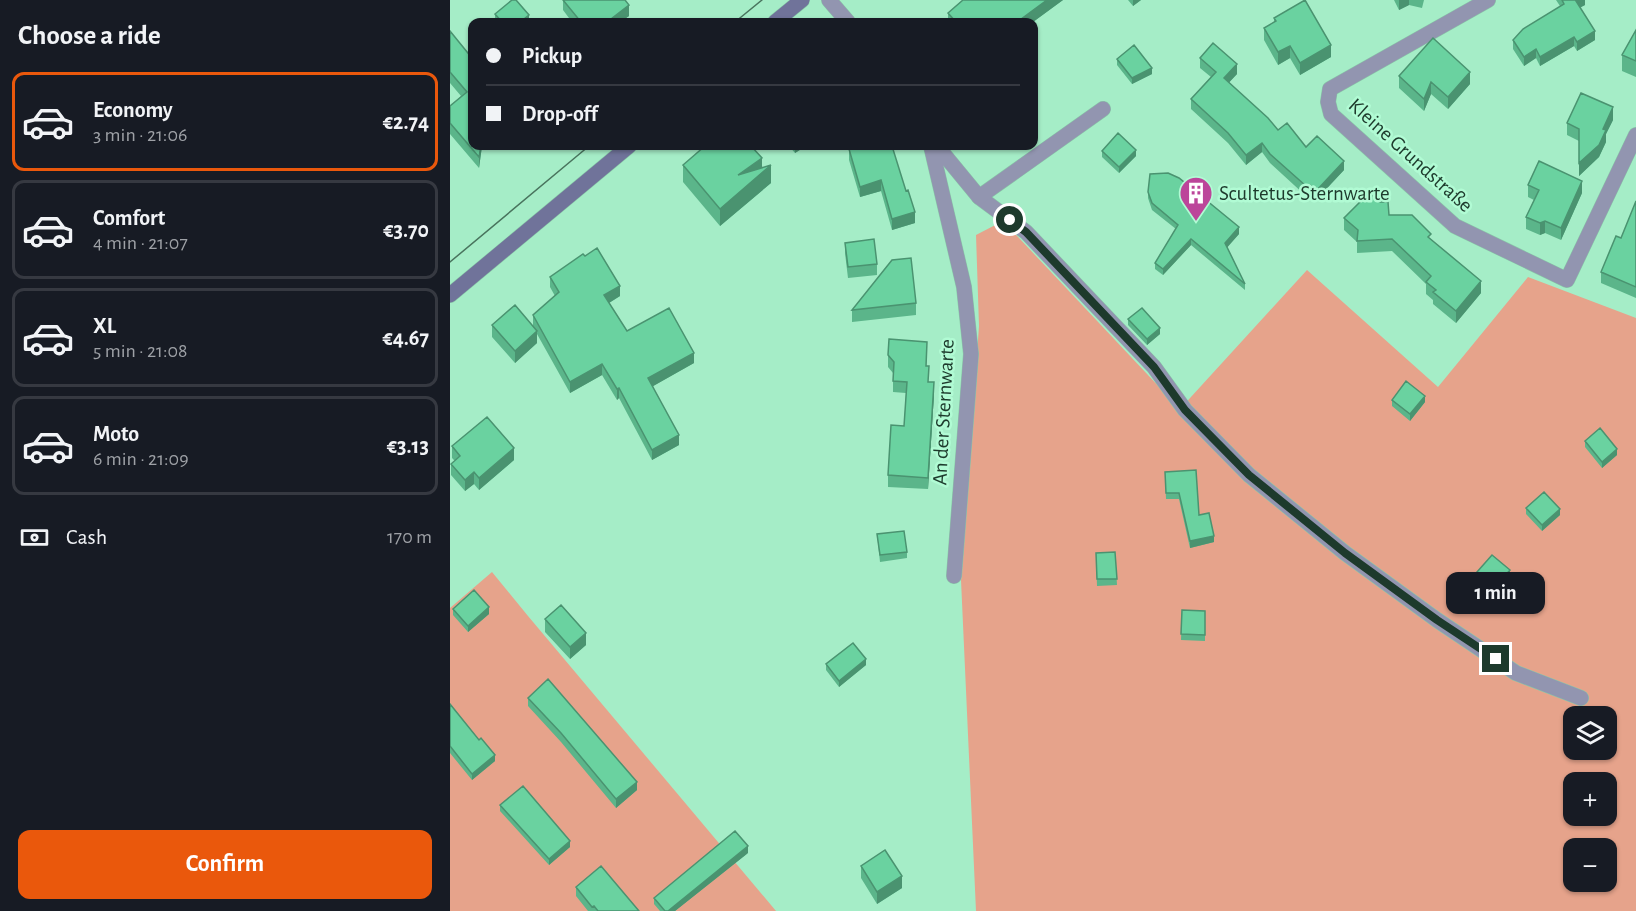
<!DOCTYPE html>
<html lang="en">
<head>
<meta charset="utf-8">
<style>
  body { margin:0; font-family:"Alegreya Sans",sans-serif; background:#242831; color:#f1f3f6; height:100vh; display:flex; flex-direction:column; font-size:22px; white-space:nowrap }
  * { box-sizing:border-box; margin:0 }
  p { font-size:20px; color:#9ea1a6 }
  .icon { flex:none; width:33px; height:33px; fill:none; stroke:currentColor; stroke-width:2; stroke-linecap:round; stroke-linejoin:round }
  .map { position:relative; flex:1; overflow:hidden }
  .panel { display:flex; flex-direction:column; background:#171b24; width:450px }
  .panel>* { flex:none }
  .hud { position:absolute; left:18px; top:18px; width:570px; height:132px; border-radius:12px; box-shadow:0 2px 4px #0004; display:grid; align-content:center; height:132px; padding:0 18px; background:#171b24 }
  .buttons { position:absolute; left:1113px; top:706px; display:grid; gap:12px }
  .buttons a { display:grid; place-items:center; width:54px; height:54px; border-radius:12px; background:#171b24; box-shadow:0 2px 4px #0004; font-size:30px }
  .end { position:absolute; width:27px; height:27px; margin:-14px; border:8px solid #1d3a2c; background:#fff; box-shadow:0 0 0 3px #fff }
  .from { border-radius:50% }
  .bubble { position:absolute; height:42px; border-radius:12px; background:#171b24; box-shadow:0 2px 4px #0004; font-size:20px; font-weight:700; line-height:42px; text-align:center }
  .hud b { display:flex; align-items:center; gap:21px; height:57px; font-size:22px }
  .hud b+b { border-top:2px solid #363941 }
  .hud i { width:15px; height:15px; background:#f1f3f6 }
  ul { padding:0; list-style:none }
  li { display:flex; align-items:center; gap:18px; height:99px; margin:0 12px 9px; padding:0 6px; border:3px solid #363941; border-radius:12px }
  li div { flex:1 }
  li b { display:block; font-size:22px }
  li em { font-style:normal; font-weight:700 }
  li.current { border-color:#ea580c }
  li>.icon { width:54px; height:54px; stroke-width:1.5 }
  h2 { padding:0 18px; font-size:27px; line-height:72px }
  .pay { display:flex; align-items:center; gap:15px; height:66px; padding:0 18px; font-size:22px }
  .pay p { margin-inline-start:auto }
  .cta { display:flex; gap:12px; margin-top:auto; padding:12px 18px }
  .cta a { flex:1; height:69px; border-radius:12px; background:#ea580c; color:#fff; font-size:24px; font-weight:700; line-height:69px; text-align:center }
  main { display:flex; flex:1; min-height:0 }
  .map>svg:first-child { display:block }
</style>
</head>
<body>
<main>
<section class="panel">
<h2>Choose a ride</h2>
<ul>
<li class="current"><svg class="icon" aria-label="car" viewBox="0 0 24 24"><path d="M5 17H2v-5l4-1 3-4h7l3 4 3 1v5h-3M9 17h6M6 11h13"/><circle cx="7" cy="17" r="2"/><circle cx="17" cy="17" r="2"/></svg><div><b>Economy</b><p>3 min · 21:06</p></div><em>€2.74</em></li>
<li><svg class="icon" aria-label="car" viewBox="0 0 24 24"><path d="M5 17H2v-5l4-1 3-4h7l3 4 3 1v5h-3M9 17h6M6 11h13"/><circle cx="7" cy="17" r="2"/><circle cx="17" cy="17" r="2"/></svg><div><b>Comfort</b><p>4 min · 21:07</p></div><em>€3.70</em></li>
<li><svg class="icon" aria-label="car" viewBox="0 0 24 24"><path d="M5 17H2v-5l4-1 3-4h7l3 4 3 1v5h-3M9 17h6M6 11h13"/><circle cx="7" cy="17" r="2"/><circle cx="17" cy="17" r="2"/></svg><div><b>XL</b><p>5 min · 21:08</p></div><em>€4.67</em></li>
<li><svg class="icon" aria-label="car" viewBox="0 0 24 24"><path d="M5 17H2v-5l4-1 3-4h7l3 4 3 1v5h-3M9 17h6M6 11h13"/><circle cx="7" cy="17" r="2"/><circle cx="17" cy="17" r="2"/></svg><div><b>Moto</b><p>6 min · 21:09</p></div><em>€3.13</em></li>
</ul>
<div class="pay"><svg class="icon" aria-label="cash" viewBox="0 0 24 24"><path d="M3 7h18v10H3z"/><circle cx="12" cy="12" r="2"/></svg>Cash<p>170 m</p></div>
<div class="cta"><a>Confirm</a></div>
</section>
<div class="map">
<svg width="1186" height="911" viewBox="0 0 1186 911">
  <rect width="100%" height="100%" fill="#a5edc7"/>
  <path fill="#e6a38b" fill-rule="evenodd" d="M553,221L730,409L857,270L988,387L1078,277L1186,318V911H526L511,580L529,326L526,235ZM1124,717H1156V750H1124ZM1124,783H1156V816H1124ZM1124,849H1156V882H1124Z
    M42,572L78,616L326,911H0V608Z"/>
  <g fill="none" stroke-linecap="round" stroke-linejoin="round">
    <defs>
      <path id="service" d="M529,197L576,232L704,367L735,410L799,475L895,553L987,620L1066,673L1131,698"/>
      <path id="minor" d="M379,0L398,22
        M1038,0L880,89L878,102L881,114L1005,226L1117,280L1186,135
        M481,146L514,287L521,354L504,576
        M487,146L529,197L653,109"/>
      <path id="secondary" d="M325,22L352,0
        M0,295L179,146"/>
    </defs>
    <use href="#service" stroke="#8ac9a8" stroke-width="16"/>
    <use href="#minor" stroke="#8ac9a8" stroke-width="16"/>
    <use href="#secondary" stroke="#8ac9a8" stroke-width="16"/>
    <use href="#service" stroke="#9295b0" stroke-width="15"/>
    <use href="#minor" stroke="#9295b0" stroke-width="15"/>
    <use href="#secondary" stroke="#70739a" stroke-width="15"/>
    <path stroke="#49745e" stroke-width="1.5" d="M285,22L312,0
      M0,262L139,146"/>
  </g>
  <path fill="#5bb58a" d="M113,0L179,16L170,22H122L113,10Z
    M513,0H613L583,22H498V13Z
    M678,0H691L683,6Z
    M943,0H974L972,8L959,5L949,10L944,0Z
    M1106,0H1135V5L1130,7L1145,40L1127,51L1124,46L1090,66L1086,58L1074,66L1063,49V40L1110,6Z
    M45,14L79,21L77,22H47L45,20Z
    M824,18L881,57L850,75L840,58L828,65L814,40V28L824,22Z
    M1186,30V77L1172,71V55Z
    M0,31L32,146L29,168L0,134V106L11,96L0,83Z
    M750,58L787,74L779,82L828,130L894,170L866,200L860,195L856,196L820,163L812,152L796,165L778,143L741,109V99L761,77L750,68Z
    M667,59L702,74L682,84L667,65Z
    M949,76L1020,84L998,109L981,94L974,111L949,88Z
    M1163,120L1156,134V142L1149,157L1129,176V141L1117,135V123Z
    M339,146H356L345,153Z
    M411,146L465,223L442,230L431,191L410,197L399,160V149Z
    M652,151L686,156L669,173L652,157Z
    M233,165L321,183L270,226L233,182Z
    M1078,185L1132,193L1111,240L1095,233L1090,235L1076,229V217L1084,200L1078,197Z
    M698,192L789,234L777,247L795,284V290L741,245L713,275L705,269V263L726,229L702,210L698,198Z
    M1186,201V298L1151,283V272L1171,238Z
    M939,215L981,239L1031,293L1006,323L983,304V300L976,294V284L942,251L907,253V242L894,230V218Z
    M395,243L427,264V275L398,278L395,253Z
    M100,277L170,296L159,303L177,331L244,363L203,386L229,445L202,460L169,398L167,400L152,375L120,393L87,334V343L65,363L42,337V325L83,326V315L105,296L100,287Z
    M466,303V315L402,322V310Z
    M678,319L710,334L697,345L678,325Z
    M477,354L476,366L478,382L484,394L478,489L438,487V475L454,426L456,393L443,392V373L438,367V355Z
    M942,400L975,402L960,421L942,406Z
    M1135,441L1167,455L1152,468L1135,447Z
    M2,446L64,460L29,490L24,484L15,491L1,475V464L5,461L2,458Z
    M715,472L764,542L740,548L729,499H716Z
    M1076,508L1110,515L1092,531L1076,514Z
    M427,534L457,552V558L430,562Z
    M665,552L667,585L647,586L646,553Z
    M1027,572L1060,576L1044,594L1027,578Z
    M3,609L39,614L18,632L3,615Z
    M732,610L755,611V641L731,640Z
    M95,619L136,645L120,659L95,632Z
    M376,664L416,665L389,687L376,670Z
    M78,698L187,790L166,808L111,742L78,706Z
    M0,704L45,761L22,780L0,753Z
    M50,805L120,847L99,865L50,811Z
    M298,853L225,911H210L204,904V898Z
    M411,866L452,888L427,904L411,878Z
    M126,887L189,911H138L126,896Z"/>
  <path fill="#4a9370" d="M597,0H613L583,22H567Z
    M683,0H691L683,6Z
    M949,0H959V5L949,10Z
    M1128,0H1135V5L1126,10V1Z
    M179,5V16L170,22H157Z
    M79,15V21L77,22H70Z
    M1145,31V40L1127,51V42Z
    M1124,37V46L1090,66V57Z
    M881,45V57L850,75V63Z
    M840,46V58L828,65V52Z
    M1086,49V58L1074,66V57Z
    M787,64V74L774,88V78Z
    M702,68V74L682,84V78Z
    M1020,72V84L998,109V97Z
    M981,82V94L974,111V99Z
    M1163,107V120L1156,134V142L1149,157L1129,176V163L1153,129Z
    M812,143V152L796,165V155Z
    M31,146H32L29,168V157Z
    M345,146H356L345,153Z
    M686,150V156L669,173V167Z
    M312,158V173L321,165V183L270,226V209L288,175Z
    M894,161V170L866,200V191Z
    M431,180V191L410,197V187Z
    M1132,181V193L1111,240V228Z
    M860,185V195L856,196V186Z
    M465,212V223L442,230V219Z
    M1095,221V233L1090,235V223Z
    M789,227V234L775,250V243Z
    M741,239V245L713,275V269Z
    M1031,281V293L1006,323V311Z
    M170,286V296L154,306V295Z
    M710,328V334L697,345V339Z
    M87,331V343L65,363V351Z
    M244,353V363L198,389V378Z
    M152,364V375L120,393V382Z
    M484,382V394L478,489V478Z
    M169,388V398L167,400V389Z
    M975,396V402L960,421V414Z
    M229,435V445L202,460V450Z
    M64,448V460L29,490V478Z
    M1167,449V455L1152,468V462Z
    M24,472V484L15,491V480Z
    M1110,509V515L1092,531V525Z
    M764,536V542L740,548V541Z
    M1060,570V576L1044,594V588Z
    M39,607V614L18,632V626Z
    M136,633V645L120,659V647Z
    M416,659V665L389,687V681Z
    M45,755V761L22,780V774Z
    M187,782V790L166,808V799Z
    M120,841V847L99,865V859Z
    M298,846V853L225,911H218Z
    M452,876V888L427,904V892Z"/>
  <path fill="#6ad2a0" stroke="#4a9370" stroke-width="1.5" d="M62,0H66L79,15L70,22H52L45,14Z
    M113,0H175L179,5L157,22H131Z
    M513,0H597L567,22H506L498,13Z
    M855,0L881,45L850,63L840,46L828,52L814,28L826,21L824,18Z
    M1112,0H1128L1126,1L1145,31L1127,42L1124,37L1090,57L1086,49L1074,57L1063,40L1073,29L1114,4Z
    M1186,30V61L1172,55Z
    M0,31L22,58V146H31L29,157L0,123V106L17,92L0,72Z
    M983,38L1020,72L998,97L981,82L974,99L949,76Z
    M763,43L787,64L774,78L818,118L828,130L837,123L856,147L867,136L894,161L866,191L860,185L856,186L820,154L812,143L796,155L778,133L741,99L766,72L750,58Z
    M684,45L702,68L682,78L667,59Z
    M1131,93L1163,107L1153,129L1156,130L1149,145L1129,163V129L1117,123Z
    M668,133L686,150L669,167L652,151Z
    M255,146H301L312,158L288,175L321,165L270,209L233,165Z
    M411,146H442L456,191L458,190L465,212L442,219L431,180L410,187L399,149Z
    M1089,161L1132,181L1111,228L1095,221L1090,223L1076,217L1089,190L1078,185Z
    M718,173L729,178L789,227L775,243L795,284L741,239L713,269L705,263L728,225L702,203L698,192L700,174Z
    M919,193L930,202H938L939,215H962L981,234L978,237L1031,281L1006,311L983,292L986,290L976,282L981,276L942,239L907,241L908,230L894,218Z
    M1186,201V287L1151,272L1166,236L1171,238Z
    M424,239L427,264L398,267L395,243Z
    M147,248L170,286L154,295L177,331L219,308L244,353L198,378L229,435L202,450L169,388L167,389L152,364L120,382L83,315L109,292L100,277L133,254L135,256Z
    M461,258L466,303L402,310L442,260Z
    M65,305L87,331L65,351L42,325Z
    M692,308L710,328L697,339L678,319Z
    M439,339L477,342L476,366H479L478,382H484L478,478L438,475L441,425L454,426L457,382L443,381L444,362L438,355Z
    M956,381L975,396L960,414L942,400Z
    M37,417L64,448L29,478L24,472L15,480L1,464L10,456L2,446Z
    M1150,428L1167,449L1152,462L1135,441Z
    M746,470L749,515L759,513L764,536L740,541L729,493H716L715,472Z
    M1094,492L1110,509L1092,525L1076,508Z
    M454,531L457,552L430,555L427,534Z
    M665,552L667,579H647L646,553Z
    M1042,555L1060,570L1044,588L1027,572Z
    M24,590L39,607L18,626L3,609Z
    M111,605L136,633L120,647L95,619Z
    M732,610L755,611V635L731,634Z
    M403,643L416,659L389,681L376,664Z
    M98,679L187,782L166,799L111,733L78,698Z
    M0,704L29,740L31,738L45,755L22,774L0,746Z
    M73,786L120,841L99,859L50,805Z
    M285,831L298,846L218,911H215L204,898Z
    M435,850L452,876L427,892L411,866Z
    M151,866L189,911H148L144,906L142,907L126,887Z"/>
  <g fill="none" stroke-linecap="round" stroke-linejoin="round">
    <path stroke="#1d3a2c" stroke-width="8" d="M560,220L576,232L704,367L735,410L799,475L895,553L987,620L1046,659"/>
  </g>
  <defs>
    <symbol id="building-pin" viewBox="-11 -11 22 30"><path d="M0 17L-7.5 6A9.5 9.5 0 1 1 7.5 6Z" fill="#bc459a" stroke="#b1fbd4"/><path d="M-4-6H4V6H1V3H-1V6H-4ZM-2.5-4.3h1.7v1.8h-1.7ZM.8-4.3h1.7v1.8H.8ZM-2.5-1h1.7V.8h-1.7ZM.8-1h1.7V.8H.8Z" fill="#fff"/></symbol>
  </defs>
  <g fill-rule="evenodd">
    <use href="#building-pin" x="727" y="174" width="38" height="52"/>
  </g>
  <g text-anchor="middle" stroke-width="5" stroke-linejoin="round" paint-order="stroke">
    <g font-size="21" fill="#1d3a2c" stroke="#b1fbd4">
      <text transform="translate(961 155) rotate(42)" y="7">Kleine Grundstraße</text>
      <text transform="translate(493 412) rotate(-87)" y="7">An der Sternwarte</text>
    </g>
    <g font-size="21" fill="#1d3a2c" stroke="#b1fbd4" text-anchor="start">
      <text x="769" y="200">Scultetus-Sternwarte</text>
    </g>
  </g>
</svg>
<div class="buttons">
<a><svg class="icon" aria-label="layers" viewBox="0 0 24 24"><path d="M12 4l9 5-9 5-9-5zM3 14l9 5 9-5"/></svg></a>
<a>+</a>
<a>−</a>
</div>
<i class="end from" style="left:560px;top:220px"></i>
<i class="end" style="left:1046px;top:659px"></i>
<div class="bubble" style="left:996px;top:572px;width:99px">1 min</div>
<div class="hud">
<b><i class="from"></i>Pickup</b>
<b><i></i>Drop-off</b>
</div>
</div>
</main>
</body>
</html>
